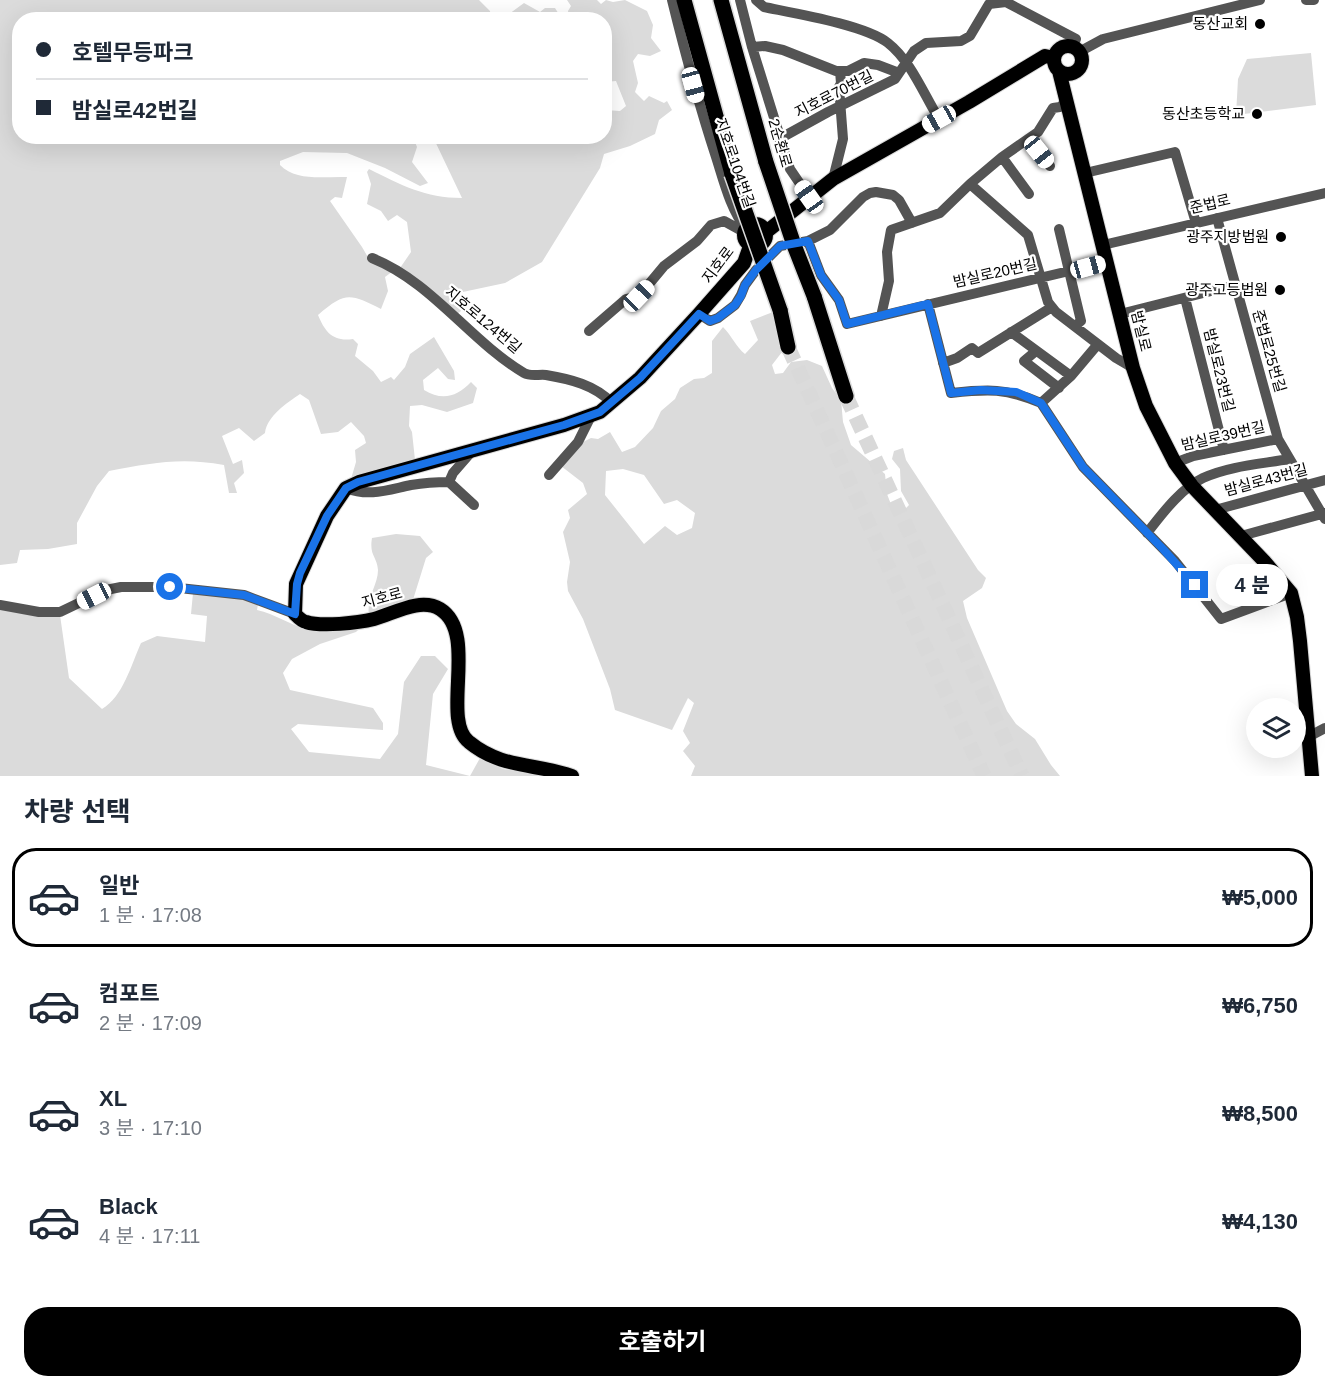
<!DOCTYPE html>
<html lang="ko">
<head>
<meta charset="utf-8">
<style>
  body { margin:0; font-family:Arial,"Noto Sans KR",sans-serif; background:#f2f2f3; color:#1f2937; height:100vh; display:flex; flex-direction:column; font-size:22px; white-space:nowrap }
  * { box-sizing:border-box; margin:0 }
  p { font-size:20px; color:#747a83 }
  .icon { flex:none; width:33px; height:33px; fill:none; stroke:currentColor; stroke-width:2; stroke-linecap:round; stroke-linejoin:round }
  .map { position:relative; height:776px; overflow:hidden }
  .drawer { display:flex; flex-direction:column; background:#fff; flex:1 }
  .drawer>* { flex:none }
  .hud { position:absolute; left:12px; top:12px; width:600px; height:132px; border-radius:24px; box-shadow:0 6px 24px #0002; display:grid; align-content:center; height:132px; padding:0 24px; background:#fff }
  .controls { position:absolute; left:1246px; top:698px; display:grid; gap:12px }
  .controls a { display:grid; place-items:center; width:60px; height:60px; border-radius:50%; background:#fff; box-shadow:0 6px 24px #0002; font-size:30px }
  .end { position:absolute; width:27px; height:27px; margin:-14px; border:8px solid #1a73e8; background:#fff; box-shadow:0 0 0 3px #fff }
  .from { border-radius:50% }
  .bubble { position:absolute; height:42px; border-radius:21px; background:#fff; box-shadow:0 6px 24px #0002; font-size:20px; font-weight:700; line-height:42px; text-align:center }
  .car { position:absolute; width:18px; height:36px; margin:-18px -9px; border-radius:8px; box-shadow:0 0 4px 2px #0007; background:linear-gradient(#fff 24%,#345 0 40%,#fff 0 76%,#345 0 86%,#fff 0) }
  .hud b { display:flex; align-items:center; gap:21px; height:57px; font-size:22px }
  .hud b+b { border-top:2px solid #e0e1e3 }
  .hud i { width:15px; height:15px; background:#1f2937 }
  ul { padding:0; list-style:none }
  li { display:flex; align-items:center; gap:18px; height:99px; margin:0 12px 9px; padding:0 12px; border:3px solid transparent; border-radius:24px }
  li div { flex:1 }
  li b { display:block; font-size:22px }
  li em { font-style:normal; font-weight:700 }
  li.active { border-color:#000 }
  li>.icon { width:54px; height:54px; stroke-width:1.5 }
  h2 { padding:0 24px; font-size:27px; line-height:72px }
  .action { display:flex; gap:12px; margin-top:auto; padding:12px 24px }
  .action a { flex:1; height:69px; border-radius:24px; background:#000; color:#fff; font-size:24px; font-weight:700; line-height:69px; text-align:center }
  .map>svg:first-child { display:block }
</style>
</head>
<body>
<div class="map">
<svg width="1325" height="776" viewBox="0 0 1325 776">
  <rect width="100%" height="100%" fill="#fff"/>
  <path fill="#dbdbdb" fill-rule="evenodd" d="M0,0H479L490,11L491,19L20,20V136L413,137L417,147L412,162L428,183L420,186L385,168L347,153L303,152L280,161V165C296,182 325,176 347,177L342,198L335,197L330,201L362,247L369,259L393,271L385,277L388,291L381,309C350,294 346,291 318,315C325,332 333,342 353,339L358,344L355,356L373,371L381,382L391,377L394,380L405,367L410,354L434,337L454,371L455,380L448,379L438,368L423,380L424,390C442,401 457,397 471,382L477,388L473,403L447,412L422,405L410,406L409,426L412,432L415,460L351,479L356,462L355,450L366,443L364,436L351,422L338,432L321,434L309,400L300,394C287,403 267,416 265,433L254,441L239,428L222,436L233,464L242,460L244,473L234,483L237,493H229L224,465C181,457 151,463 109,471L97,486L77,523V544L48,549L20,550L17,563L0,565Z
    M567,0H597L601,4L606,0L613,2L625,0L647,11L653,25L651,38L661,51L650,56L638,54L633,61L638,83L635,92L644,101L649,96L664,103L667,101L672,110L659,120L655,134L630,146L604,154L600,168L542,262L505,283L458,293L461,311L457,314L400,268L411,252L407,222L397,215L388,221L381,211L367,204L371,184L367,172L369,169C401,185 425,198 462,198L433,137L604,136L605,110L620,111L626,106L616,81L605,82L604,20L569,19L568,11L571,6Z
    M524,3L540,12L545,8H555L562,19H507L509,14Z
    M1311,53L1316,105L1236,115L1238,79L1247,59Z
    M773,312L782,352L772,365L775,374L783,373L791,362L807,360L822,366L832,388L841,400L843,422L851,445L885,474L887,494L892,507L902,512L909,505L901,491L900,469L892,459L894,451L903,448L906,460L978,570L986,578L982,588L963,601L967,618L1007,711L1016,724L1035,739L1051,765L1060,776H691L695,766L683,751L690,743L683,731L694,703L688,698L672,730L615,710L610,689L583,619L568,591L567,582L570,562L563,532L570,518L568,510L587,494L583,483L561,466L581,443L591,438L598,439L610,432L622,452L635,447L653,428L661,411L675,399L680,388L694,379L704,378L712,373V341L723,327C732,336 736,347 745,354L758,340L750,321ZM623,469L644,475L664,504L677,500L695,513L692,528L677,535L665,526L644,544L605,495L606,471Z
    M396,534L420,536L433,552L426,558L412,603C397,606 381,607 369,617C366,597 378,585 378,570C377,556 369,556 372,538Z
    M193,593L244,598L258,604L257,610C275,614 290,625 307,629C321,633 346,628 361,627L356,632L320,644L292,659L283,673L290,690L373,708L383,723V730L298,724L291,729L309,752L380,759L398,734L404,682L421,656H435L448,669L433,694L426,765L470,776L480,758L503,769L551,776H0V609L60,615L69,678L102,709C123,697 131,665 141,643L157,636L205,642L207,616L191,614Z"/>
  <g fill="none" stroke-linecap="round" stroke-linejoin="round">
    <path stroke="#d9d9d9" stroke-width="15" stroke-dasharray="15 8" stroke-linecap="butt" d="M788,347L984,776
      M846,396L1022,776"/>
    <defs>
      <path id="major" d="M1054 60a14 14 0 1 1 28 0a14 14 0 1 1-28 0Z
        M1059,71L1133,368L1146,406L1175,463L1192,486L1264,561L1291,593L1297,617L1300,641L1312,776
        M744 235a11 11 0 1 1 22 0a11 11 0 1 1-22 0Z
        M766,232L833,179L969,102L1045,56L1054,58
        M572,776C535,763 502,769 469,742C440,720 479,633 440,609C420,597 393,614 374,619C358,623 321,627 306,622C301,621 298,617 295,614L296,584L327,516L346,488L359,482L564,425L600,412L640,378L699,314L744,263L750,246"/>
      <path id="highway" d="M684,0L732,174
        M721,0L766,162
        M814,296L846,396
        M780,310L788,347"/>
    </defs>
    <use href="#major" stroke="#dbdbdb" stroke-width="16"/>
    <use href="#highway" stroke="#dbdbdb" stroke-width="18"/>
    <path stroke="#545454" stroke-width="10" d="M672,0C685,53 699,105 716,157C724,182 730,208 746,229
      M740,0L752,47L790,169L809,197
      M756,0L764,7C793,13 866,25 888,43C911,61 924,95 939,119
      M1306,0H1314
      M752,47L765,46L783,50L836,71H848L864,63L878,65L899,73
      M1079,52L1103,39L1260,0
      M779,139L828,112L895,79L914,51L926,43L961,41L970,36L989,4L1006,2L1076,39L1072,47
      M1028,139L1050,166
      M1002,157L1029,194
      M1085,173L1175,152L1196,223
      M833,179L843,139L839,87L841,83L840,71
      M970,184L1028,235L1048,302L1056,312L1116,358L1133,368
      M1217,218L1278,439L1325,519
      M1059,229L1081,321L1075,326
      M808,241L821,275L839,300L847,324L1107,262
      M1103,245L1325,193
      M372,258C432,282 469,340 524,373C531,377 539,374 546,375C570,379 595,385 612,403
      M1185,298L1224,450
      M928,304L951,393C988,389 1006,388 1041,403
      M699,314L710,321L718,318L735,305L741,295L745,285L756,270L780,246L808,241L830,230L863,197L870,193L876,192L893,195L899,200L912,223
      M1120,314L1235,285
      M881,316L889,281L887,252L891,230L940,213L970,184L1002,157L1038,132L1053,108L1060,107L1067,101
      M589,331L626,299L639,296L664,266L697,241L711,225L724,221L744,232
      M1011,332L1071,376
      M1036,351L1024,361L1059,388
      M943,363L957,358L972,348L978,353L1052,307
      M1041,403L1083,467L1175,561L1221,619L1291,593
      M1041,403L1071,376L1098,344
      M1175,463L1193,456L1278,439
      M549,475L578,442L591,416
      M449,482L474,505
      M346,488C369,497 387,490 411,485C423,483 436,482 449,482L453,473L473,450
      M1215,510L1325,480
      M1147,533C1162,514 1180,489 1203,478C1229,466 1261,464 1289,459
      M1241,536L1325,513
      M0,605L39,612H60L106,590L121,587H170L244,595L295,614
      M1308,737L1325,728"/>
    <use href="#major" stroke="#000" stroke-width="14"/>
    <use href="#highway" stroke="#000" stroke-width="15"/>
    <defs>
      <path id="highway-bridge" d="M766,162L794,245L814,296
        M732,174L780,310"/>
    </defs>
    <use href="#highway-bridge" stroke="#dbdbdb" stroke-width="18" stroke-linecap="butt"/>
    <use href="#highway-bridge" stroke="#000" stroke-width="15"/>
  </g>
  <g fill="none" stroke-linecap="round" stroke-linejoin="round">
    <path stroke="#1a73e8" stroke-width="8" d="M170,587L244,595L295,614L297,584L300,573L327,516L346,488L358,482L564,425L600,412L640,378L699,314L710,321L718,318L735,305L741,296L745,285L756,270L780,246L808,241L821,275L839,300L847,324L928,304L951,393L981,390L1016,392L1041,403L1083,467L1163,549L1195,585"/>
  </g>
  <g fill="#000" stroke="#fff" stroke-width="2">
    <circle cx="1260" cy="24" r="6"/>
    <circle cx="1257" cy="114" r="6"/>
    <circle cx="1281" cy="237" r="6"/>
    <circle cx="1280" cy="290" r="6"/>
  </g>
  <g text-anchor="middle" stroke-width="4.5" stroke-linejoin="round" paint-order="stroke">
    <g font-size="15" fill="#000" stroke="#fff" text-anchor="end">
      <text x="1248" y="29">동산교회</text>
      <text x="1245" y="119">동산초등학교</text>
      <text x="1269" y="242">광주지방법원</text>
      <text x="1268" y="295">광주고등법원</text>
    </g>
    <g font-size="15" fill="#000" stroke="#fff">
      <text transform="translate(834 94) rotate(-27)" y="5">지호로70번길</text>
      <text transform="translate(780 143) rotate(74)" y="5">2순환로</text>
      <text transform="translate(735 163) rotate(71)" y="5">지호로104번길</text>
      <text transform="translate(1210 204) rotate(-13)" y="5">준법로</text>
      <text transform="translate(718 265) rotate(-53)" y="5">지호로</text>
      <text transform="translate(995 273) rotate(-13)" y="5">밤실로20번길</text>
      <text transform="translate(483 320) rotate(40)" y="5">지호로124번길</text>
      <text transform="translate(1141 331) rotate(76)" y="5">밤실로</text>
      <text transform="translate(1269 351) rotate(74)" y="5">준법로25번길</text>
      <text transform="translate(1219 370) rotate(76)" y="5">밤실로23번길</text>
      <text transform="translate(1223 436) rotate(-13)" y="5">밤실로39번길</text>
      <text transform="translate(1266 480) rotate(-15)" y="5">밤실로43번길</text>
      <text transform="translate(382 598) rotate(-15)" y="5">지호로</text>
    </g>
  </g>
</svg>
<div class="controls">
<a><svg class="icon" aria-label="layers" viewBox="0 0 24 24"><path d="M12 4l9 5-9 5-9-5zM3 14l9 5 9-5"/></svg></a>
</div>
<i class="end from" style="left:170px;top:587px"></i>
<i class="end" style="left:1195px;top:585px"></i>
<div class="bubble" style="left:1216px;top:564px;width:72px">4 분</div>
<i class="car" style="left:693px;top:85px;rotate:165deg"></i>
<i class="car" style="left:939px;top:119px;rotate:241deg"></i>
<i class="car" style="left:1039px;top:152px;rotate:141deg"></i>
<i class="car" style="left:809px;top:197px;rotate:325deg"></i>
<i class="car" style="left:1088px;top:267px;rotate:75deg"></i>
<i class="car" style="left:639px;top:296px;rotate:44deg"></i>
<i class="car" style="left:94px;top:596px;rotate:243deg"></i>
<div class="hud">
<b><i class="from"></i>호텔무등파크</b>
<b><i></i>밤실로42번길</b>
</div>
</div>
<section class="drawer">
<h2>차량 선택</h2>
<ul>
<li class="active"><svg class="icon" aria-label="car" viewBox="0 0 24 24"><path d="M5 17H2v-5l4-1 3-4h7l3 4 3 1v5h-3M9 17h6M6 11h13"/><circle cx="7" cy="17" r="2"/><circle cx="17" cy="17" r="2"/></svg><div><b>일반</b><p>1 분 · 17:08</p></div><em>₩5,000</em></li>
<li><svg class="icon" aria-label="car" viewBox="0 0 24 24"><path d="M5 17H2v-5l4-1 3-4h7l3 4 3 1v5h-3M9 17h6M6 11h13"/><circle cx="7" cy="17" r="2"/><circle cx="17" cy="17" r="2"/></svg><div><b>컴포트</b><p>2 분 · 17:09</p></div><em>₩6,750</em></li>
<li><svg class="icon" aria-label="car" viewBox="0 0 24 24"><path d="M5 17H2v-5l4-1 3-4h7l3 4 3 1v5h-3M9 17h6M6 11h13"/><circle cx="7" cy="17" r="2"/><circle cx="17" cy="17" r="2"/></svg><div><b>XL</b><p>3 분 · 17:10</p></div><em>₩8,500</em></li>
<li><svg class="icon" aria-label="car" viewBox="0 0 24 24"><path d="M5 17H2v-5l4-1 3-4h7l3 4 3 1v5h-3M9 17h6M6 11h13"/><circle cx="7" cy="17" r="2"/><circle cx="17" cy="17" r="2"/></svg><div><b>Black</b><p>4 분 · 17:11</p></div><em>₩4,130</em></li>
</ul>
<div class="action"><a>호출하기</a></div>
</section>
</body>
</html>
